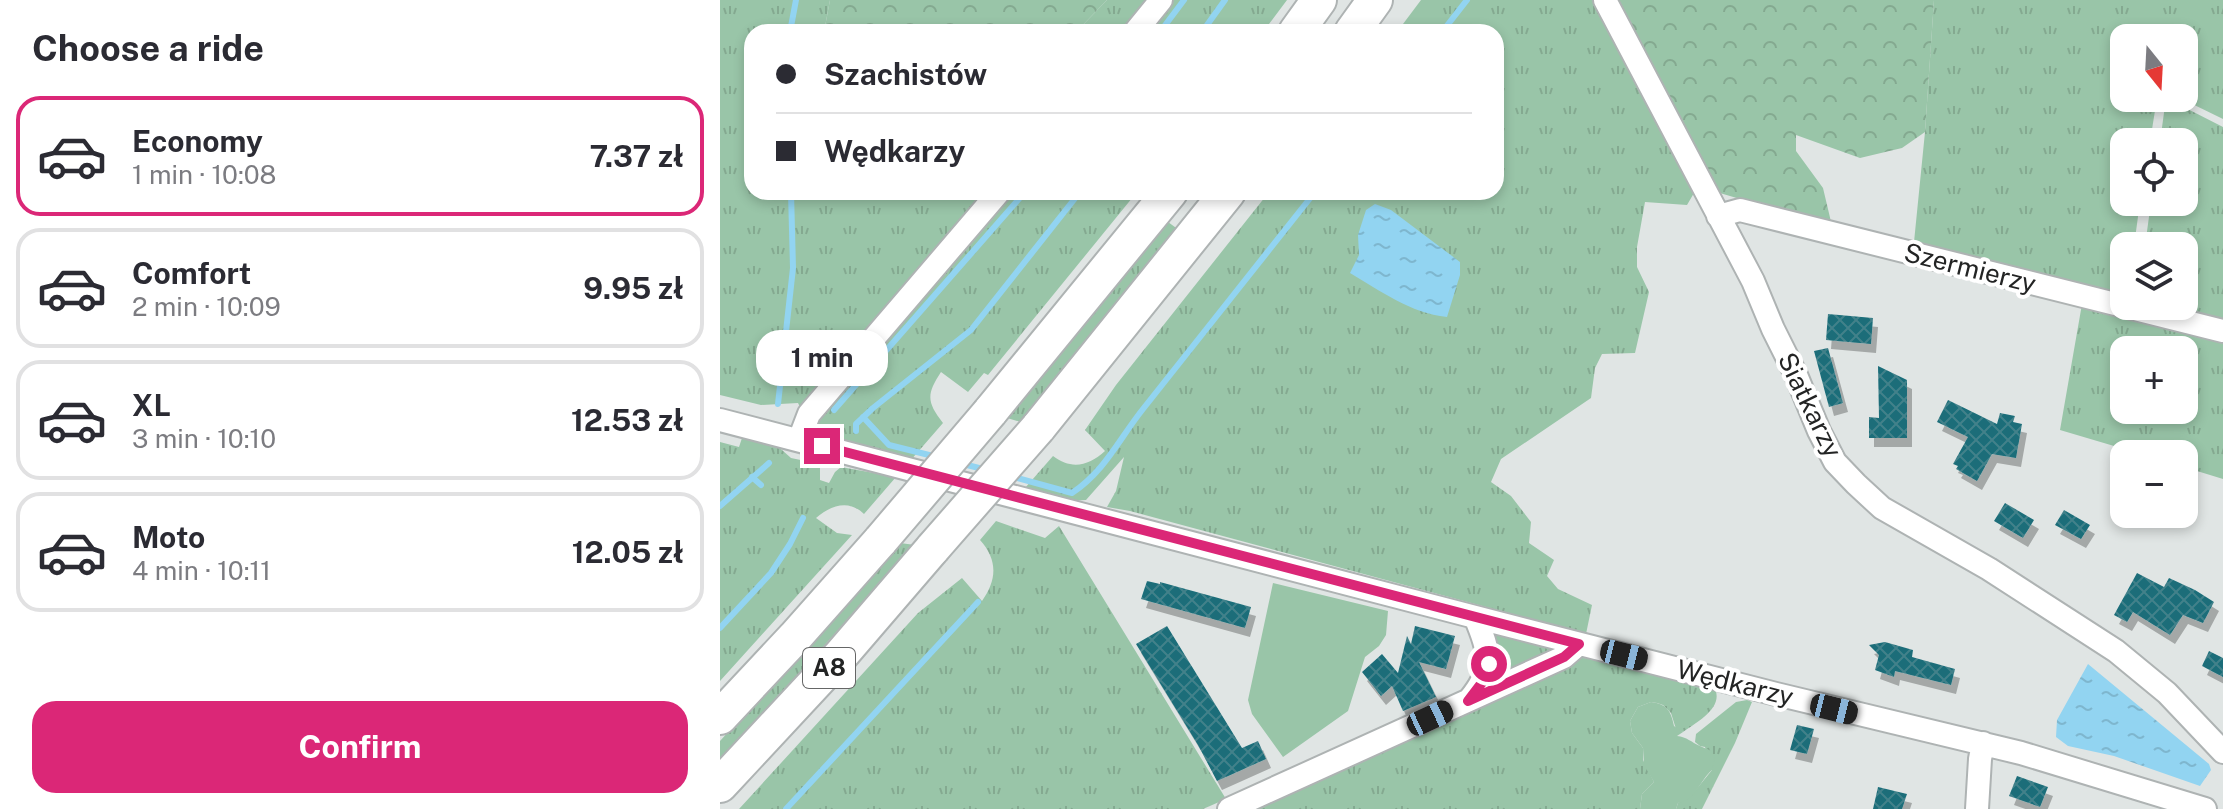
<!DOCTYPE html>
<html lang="en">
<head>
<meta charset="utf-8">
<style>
  body { margin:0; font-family:"Public Sans",sans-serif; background:#f2f2f3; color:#2b2b33; height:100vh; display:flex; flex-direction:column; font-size:30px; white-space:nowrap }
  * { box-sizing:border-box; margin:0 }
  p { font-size:26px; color:#7c7c81 }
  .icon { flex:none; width:44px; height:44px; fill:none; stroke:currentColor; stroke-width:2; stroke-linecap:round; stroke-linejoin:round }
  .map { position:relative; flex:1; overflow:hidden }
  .details { display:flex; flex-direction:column; background:#fff; width:720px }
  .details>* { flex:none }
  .top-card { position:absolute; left:24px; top:24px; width:760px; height:176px; border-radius:24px; box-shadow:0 4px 12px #0003; display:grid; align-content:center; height:176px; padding:0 32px; background:#fff }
  .needle { width:52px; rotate:162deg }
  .buttons { position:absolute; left:1390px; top:24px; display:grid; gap:16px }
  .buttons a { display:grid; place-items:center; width:88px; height:88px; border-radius:16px; background:#fff; box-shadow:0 4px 12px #0003; font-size:40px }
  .end { position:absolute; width:36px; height:36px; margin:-18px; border:10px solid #db2777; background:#fff; box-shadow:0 0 0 4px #fff }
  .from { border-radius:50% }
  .bubble { position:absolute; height:56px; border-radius:24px; background:#fff; box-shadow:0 4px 12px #0003; font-size:26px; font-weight:700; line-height:56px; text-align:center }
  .car { position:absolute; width:24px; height:48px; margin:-24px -12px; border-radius:10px; box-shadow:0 0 6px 2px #0007; background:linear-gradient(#222 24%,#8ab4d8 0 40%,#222 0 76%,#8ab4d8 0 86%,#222 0) }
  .top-card b { display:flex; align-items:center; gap:28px; height:76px; font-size:30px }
  .top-card b+b { border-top:2px solid #e1e1e2 }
  .top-card i { width:20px; height:20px; background:#2b2b33 }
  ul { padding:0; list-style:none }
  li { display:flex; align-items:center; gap:24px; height:120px; margin:0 16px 12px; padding:0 16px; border:4px solid #e1e1e2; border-radius:24px }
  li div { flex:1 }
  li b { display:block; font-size:30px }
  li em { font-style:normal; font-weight:700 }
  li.selected { border-color:#db2777 }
  li>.icon { width:72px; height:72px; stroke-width:1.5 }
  h2 { padding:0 32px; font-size:36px; line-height:96px }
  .primary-button { display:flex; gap:16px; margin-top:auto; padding:16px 32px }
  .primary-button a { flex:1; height:92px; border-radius:24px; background:#db2777; color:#fff; font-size:32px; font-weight:700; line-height:92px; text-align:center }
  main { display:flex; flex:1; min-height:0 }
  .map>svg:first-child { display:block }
</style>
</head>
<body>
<main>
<section class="details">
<h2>Choose a ride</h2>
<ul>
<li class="selected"><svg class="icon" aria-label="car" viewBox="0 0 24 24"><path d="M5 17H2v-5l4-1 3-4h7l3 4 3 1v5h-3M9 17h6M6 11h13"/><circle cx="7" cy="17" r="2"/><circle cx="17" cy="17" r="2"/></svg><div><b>Economy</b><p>1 min · 10:08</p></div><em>7.37 zł</em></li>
<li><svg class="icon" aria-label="car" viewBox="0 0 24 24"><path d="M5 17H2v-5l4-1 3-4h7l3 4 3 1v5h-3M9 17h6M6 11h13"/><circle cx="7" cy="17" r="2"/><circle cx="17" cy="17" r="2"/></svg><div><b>Comfort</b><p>2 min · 10:09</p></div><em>9.95 zł</em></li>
<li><svg class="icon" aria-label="car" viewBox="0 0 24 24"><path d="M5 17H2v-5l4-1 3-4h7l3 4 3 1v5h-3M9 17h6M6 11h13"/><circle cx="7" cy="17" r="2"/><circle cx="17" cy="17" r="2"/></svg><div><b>XL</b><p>3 min · 10:10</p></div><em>12.53 zł</em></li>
<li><svg class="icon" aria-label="car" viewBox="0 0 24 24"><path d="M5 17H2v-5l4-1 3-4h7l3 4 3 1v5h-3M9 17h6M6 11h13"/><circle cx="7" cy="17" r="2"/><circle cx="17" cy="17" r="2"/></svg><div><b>Moto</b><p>4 min · 10:11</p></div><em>12.05 zł</em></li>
</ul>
<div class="primary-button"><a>Confirm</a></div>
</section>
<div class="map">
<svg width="1503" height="809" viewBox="0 0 1503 809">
  <defs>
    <pattern id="grass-tufts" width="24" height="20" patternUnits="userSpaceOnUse" patternTransform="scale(2)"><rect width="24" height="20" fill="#99c5a8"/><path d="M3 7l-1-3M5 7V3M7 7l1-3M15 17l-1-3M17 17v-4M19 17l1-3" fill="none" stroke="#84a990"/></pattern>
    <pattern id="forest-crowns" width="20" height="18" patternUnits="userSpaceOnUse" patternTransform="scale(2)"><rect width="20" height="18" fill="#99c5a8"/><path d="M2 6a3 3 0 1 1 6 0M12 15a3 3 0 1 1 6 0" fill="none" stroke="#84a990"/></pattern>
    <pattern id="water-ripples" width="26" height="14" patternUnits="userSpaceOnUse" patternTransform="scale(2)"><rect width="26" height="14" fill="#92d4f1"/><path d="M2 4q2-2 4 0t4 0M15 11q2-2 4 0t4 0" fill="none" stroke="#7eb6ce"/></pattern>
    <pattern id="building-cross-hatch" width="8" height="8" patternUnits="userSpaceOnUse" patternTransform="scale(2)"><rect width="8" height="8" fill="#1a6d79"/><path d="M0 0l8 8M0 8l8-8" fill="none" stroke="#43818a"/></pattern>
    <filter id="shadow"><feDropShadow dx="5" dy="9" stdDeviation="0" flood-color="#0004"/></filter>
  </defs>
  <rect width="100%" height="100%" fill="#e0e5e4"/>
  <path fill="url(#grass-tufts)" fill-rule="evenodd" d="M0,0H110L104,32H32V192H269L81,409L78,403L41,405L0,395Z
    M387,0H431L406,32H356Z
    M448,0H567L543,32H423Z
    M701,0H874L974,193L967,205L925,202L917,247V267L929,292L915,353L882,354L875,368L871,398L781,459L771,482L791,496L811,522L809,543L834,560L827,576L838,589L872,605L866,634L410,511L387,507L396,491L404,457L366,500L350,501L305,488L333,456C351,470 369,466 385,451L365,430L396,385L549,192H776V32H677Z
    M1214,0H1503V119L1460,98H1464V38H1404V98H1437L1430,142H1404V202H1420L1414,246H1404V295L1194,242L1205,132Z
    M1446,98L1503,127V323L1438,306H1464V246H1425L1431,202H1464V142H1440Z
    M289,192H417L268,375L264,373L248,392L221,372C206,395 207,402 223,423L190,461L105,437L97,423L104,405Z
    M448,222L459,230L301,422L287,418Z
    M1362,304L1503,339V479L1464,467V454H1421L1340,430ZM1404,350H1464V410H1404Z
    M22,438L53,442L71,458L100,464V480L109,483L115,472L121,467L176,477L144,514C129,499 111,505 96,518L117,533L132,535L0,681V442L19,447Z
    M276,521L325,538L339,526L506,799L483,809H19L198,613L242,578L262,601C277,580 278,560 260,540Z
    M180,543L195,545L0,761V741Z
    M778,632L830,647V653L776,677L774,636Z
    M862,658L887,659L992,684C1008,705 979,721 963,732L956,729L951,713L943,705L937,703L931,702L918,707L910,721L912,733L923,748V760L934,782L922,794L920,809H528L846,662Z
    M1027,700L1032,702L1015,743L982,809H956L958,803L975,791L992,770L985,747L980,746L975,742L976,734L1016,702Z"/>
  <path fill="url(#forest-crowns)" d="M110,0H387L356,32H104Z
    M896,0H1214L1205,132L1182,148L1140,158L1076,135V151L1103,188L1112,226L993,191Z"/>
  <path fill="#99c5a8" d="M553,583L668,611L666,635L659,646L645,657L628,711L563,757L532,714L528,700Z
    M931,702C947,704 951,711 954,726L963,732L957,736C967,737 971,742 980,746C988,750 990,748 995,757L992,770C980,780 976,800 958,803L956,809H920L922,794L934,782L924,765L923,748L912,733L910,721L918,707Z"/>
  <path fill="url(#water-ripples)" d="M655,204L671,210L740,262V275L727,317C690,313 661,291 630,273L639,255L638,235L646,210Z
    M1368,664L1489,764L1491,770L1480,786L1394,756L1348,746L1336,737L1337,720Z"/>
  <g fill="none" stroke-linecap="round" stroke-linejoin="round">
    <path stroke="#92d4f1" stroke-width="6" d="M70,32L76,0
      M440,32L464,0
      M482,32L505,0
      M722,32L747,0
      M58,404L73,268L71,192
      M114,410L305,192
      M143,417L169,445L217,457
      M136,431V424L153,408L251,330L360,192
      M239,463L267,470
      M290,476L352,493C385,471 399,439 423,409C480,336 538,265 595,192
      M32,477L41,485
      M0,506L49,463
      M0,628L51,573L70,544L83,518
      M66,809L258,602"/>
  </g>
  <path fill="url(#building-cross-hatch)" filter="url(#shadow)" d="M1108,314L1153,318L1151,344L1106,340Z
    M1108,348L1123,403L1109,407L1094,351Z
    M1158,366L1187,380V438H1149V417L1159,418Z
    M1228,400L1277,424L1280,413L1295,416L1293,422L1302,424L1296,458L1272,454L1257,481L1236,469L1238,466L1233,464L1248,437L1217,422Z
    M1285,503L1314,520L1303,538L1274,521Z
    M1344,510L1370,525L1361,539L1335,525Z
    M1417,573L1444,587L1449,578L1475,590L1494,602L1483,623L1463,615L1450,635L1413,612L1407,622L1394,615Z
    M427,581L440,584V582L531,607L525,628L421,599Z
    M447,626L522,748L538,741L546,759L497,781L478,745L416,644Z
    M695,626L735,636L726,669L699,662L716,697L683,711L672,686L661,696L642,672L662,654L678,673L687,636L691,644Z
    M1165,642L1193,650L1192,657L1235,669L1231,685L1175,671L1174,677L1155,670L1159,655L1149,645Z
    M1489,651L1503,658V677L1482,666Z
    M1077,725L1094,729L1087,754L1070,750Z
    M1297,776L1328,787L1320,807L1289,796Z
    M1158,787L1187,794L1182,809H1153Z"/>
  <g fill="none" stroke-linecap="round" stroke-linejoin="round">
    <defs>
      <path id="minor" d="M885,0L1033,281L1053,329L1076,375L1099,431L1115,462L1136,484L1162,508L1269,569L1396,651L1447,693L1503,752
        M415,32L441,0
        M998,216L1020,210L1503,331
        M0,420L755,617L1056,694L1301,753L1485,809
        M79,440L89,414L279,192
        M749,700C775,669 770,652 755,617
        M509,809L844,657L859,644
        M1257,809L1260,759L1263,743"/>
      <path id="highway" d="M576,32L599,0
        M632,32L655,0
        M270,412L450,192
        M318,428L508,192
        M0,717L75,637L161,540
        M0,785L121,655L213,548"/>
    </defs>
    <use href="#minor" stroke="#aeb3b3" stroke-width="26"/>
    <use href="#highway" stroke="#aeb3b3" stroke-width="38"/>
    <use href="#minor" stroke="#fff" stroke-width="22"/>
    <use href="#highway" stroke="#fff" stroke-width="34"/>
    <defs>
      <path id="highway-bridge" d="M161,540L270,412
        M213,548L318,428"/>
    </defs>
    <use href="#highway-bridge" stroke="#aeb3b3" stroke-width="38" stroke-linecap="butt"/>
    <use href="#highway-bridge" stroke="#fff" stroke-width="34"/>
  </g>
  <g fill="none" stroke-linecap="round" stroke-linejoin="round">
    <path stroke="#db2777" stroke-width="10" d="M102,446L859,644L844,657L748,701L764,680L769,664"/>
  </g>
  <g text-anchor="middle" stroke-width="8" stroke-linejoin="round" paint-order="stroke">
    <rect fill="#fff" stroke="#656666" stroke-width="2" x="83" y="648" width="52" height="40" rx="6"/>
    <g font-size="24" font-weight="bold" fill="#232424">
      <text x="109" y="676">A8</text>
    </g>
    <g font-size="26" fill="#232424" stroke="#fff">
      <text transform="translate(1250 268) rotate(14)" y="9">Szermierzy</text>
      <text transform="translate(1090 405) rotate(64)" y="9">Siatkarzy</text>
      <text transform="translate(1015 683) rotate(14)" y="9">Wędkarzy</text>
    </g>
  </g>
</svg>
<div class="buttons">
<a><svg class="needle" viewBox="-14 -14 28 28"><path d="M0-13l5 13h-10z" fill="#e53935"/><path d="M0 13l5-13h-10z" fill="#7c7c81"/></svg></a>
<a><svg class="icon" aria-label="locate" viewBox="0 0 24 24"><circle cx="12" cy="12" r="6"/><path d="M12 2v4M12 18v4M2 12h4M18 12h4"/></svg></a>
<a><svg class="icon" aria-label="layers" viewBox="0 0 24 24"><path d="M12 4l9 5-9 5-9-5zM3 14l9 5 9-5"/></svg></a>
<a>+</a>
<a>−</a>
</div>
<i class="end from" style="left:769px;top:664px"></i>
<i class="end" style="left:102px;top:446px"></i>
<div class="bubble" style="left:36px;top:330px;width:132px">1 min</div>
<i class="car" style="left:904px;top:655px;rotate:104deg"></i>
<i class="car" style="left:1114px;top:709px;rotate:104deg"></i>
<i class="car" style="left:710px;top:718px;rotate:65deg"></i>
<div class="top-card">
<b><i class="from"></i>Szachistów</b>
<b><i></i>Wędkarzy</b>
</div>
</div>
</main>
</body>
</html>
